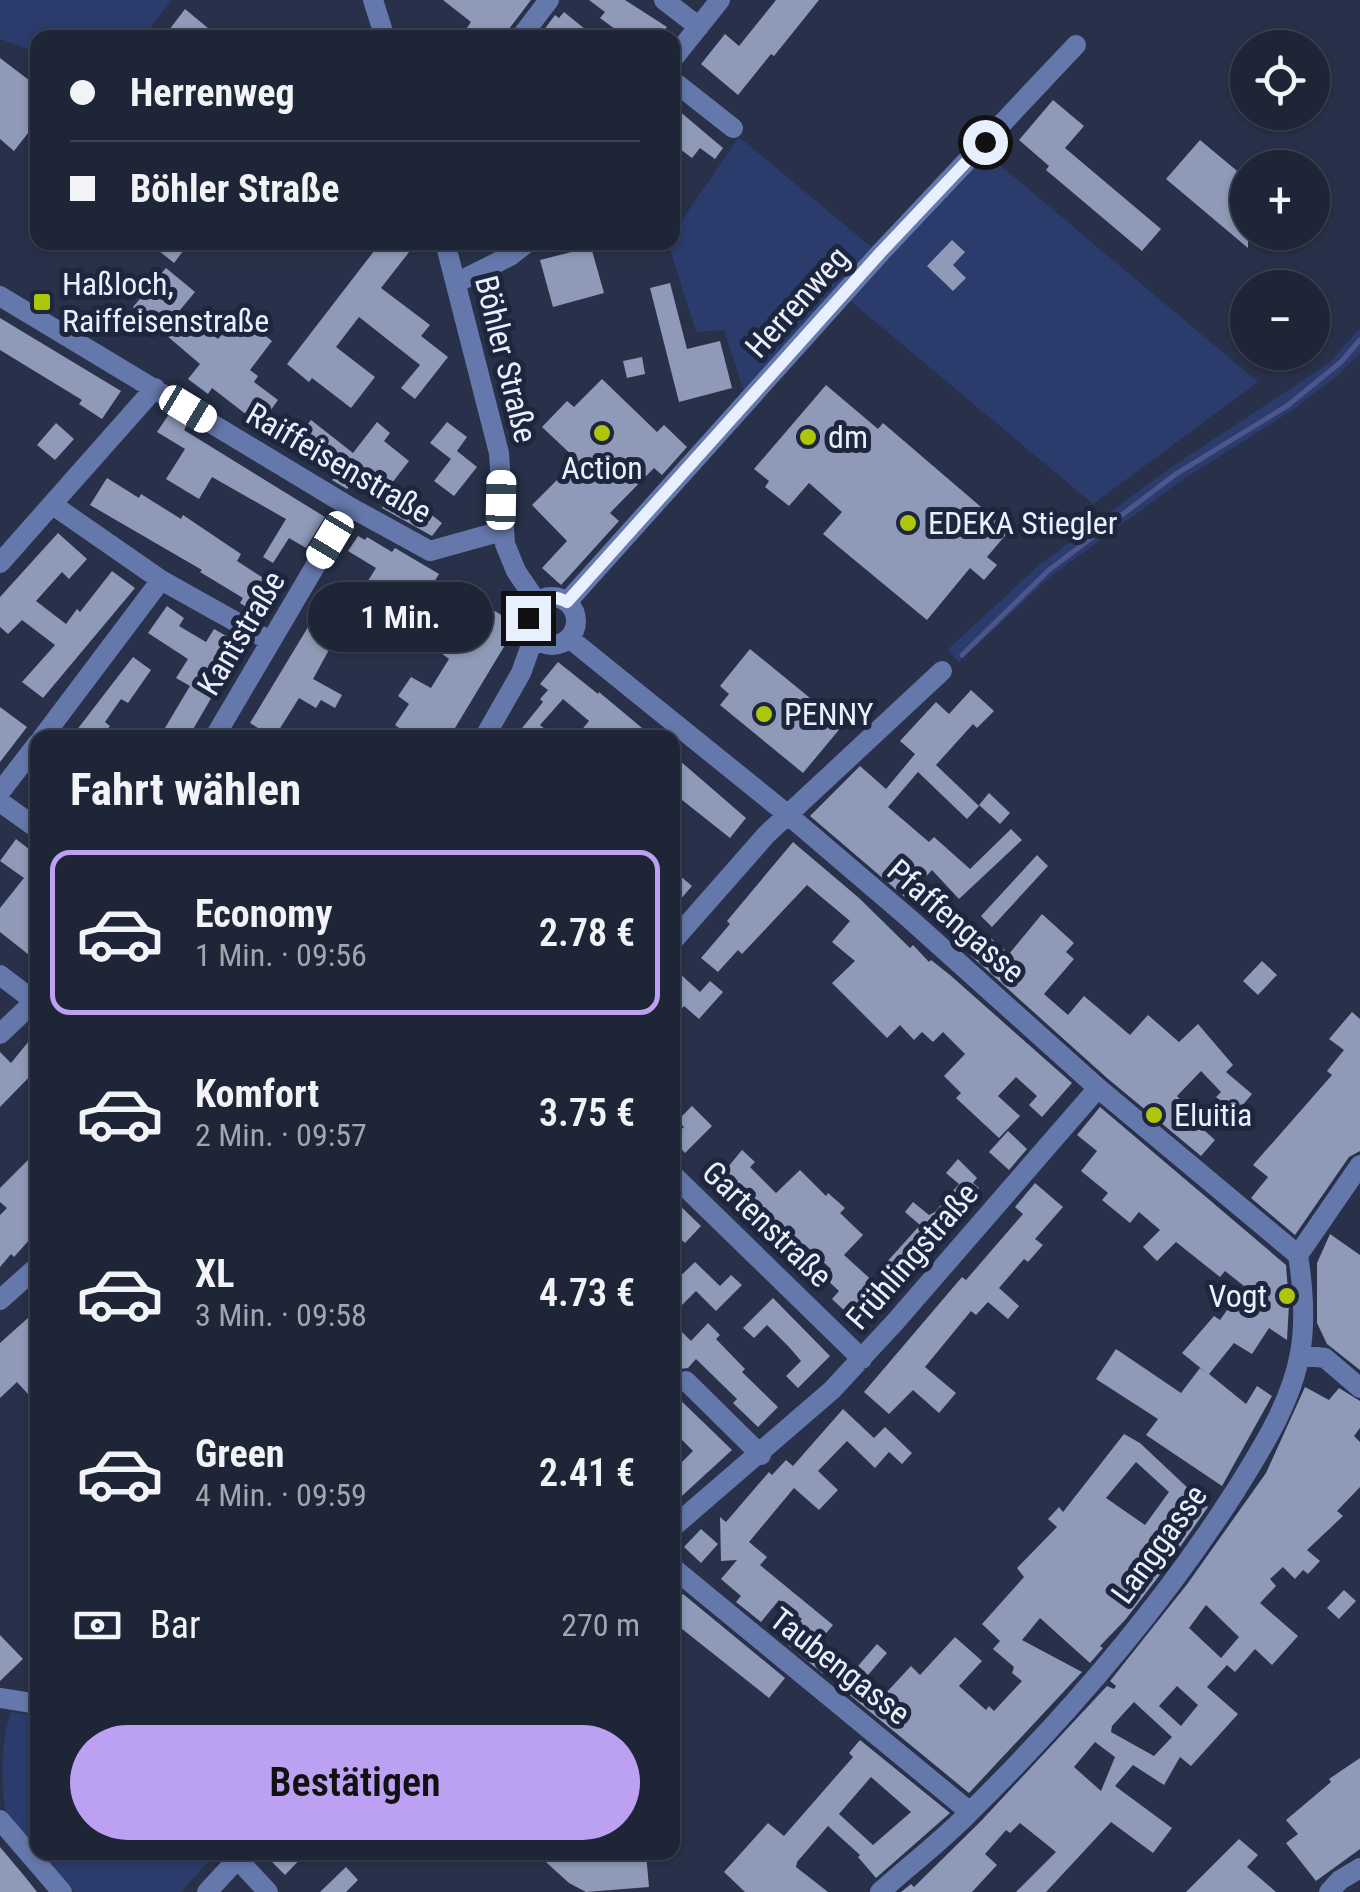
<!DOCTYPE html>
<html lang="de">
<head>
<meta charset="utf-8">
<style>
  body { margin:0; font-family:"Roboto Condensed",sans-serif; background:#262d3f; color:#f1f3f6; height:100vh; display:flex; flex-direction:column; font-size:38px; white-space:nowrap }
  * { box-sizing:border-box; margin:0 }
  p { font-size:32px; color:#a1a5ad }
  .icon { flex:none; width:55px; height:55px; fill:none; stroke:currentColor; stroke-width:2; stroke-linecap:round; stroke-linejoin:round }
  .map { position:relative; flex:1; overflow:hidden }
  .sheet { position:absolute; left:30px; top:730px; width:650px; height:1130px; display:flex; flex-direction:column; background:#1e2537; border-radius:20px; box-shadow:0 2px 8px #0004,0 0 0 2px #3c4252 }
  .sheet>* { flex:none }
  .banner { position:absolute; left:30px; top:30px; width:650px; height:220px; border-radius:20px; box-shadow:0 2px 8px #0004,0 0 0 2px #3c4252; display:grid; align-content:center; height:220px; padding:0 40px; background:#1e2537 }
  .controls { position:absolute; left:1230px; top:30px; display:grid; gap:20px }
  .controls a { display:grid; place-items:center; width:100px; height:100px; border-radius:50%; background:#1e2537; box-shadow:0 2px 8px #0004,0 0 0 2px #3c4252; font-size:50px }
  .end { position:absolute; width:45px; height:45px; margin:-22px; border:12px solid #e8efff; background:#111; box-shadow:0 0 0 5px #111 }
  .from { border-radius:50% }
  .bubble { position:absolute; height:70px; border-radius:35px; background:#1e2537; box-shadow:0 2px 8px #0004,0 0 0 2px #3c4252; font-size:32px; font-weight:600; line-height:70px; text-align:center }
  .car { position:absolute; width:30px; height:60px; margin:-30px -15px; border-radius:12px; box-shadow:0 0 8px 2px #0007; background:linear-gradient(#fff 24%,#345 0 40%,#fff 0 76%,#345 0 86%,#fff 0) }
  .banner b { display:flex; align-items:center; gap:35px; height:95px; font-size:38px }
  .banner b+b { border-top:2px solid #3c4252 }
  .banner i { width:25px; height:25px; background:#f1f3f6 }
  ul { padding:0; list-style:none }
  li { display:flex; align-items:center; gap:30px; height:165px; margin:0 20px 15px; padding:0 20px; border:5px solid transparent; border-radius:20px }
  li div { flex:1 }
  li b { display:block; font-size:38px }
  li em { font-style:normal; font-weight:600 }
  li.on { border-color:#bca0f2 }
  li>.icon { width:90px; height:90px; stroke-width:1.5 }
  h2 { padding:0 40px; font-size:45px; line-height:120px }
  .pay { display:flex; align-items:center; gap:25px; height:110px; padding:0 40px; font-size:38px }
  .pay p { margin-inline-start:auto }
  .action { display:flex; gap:20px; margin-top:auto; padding:20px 40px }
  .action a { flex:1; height:115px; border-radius:60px; background:#bca0f2; color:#111; font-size:40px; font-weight:600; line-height:115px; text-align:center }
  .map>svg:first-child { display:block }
</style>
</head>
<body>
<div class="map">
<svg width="1360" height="1892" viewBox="0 0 1360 1892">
  <rect width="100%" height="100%" fill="#283149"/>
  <path fill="#2a3b6c" d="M0,0H172L143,37L38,38L37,52L0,39Z
    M739,137L875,250L745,395L724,330L696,332L669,246L673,233Z
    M982,150L1258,382L1093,504L848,299Z
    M1360,328V353L1338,375L1291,411L1182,480L1051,576L959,662L947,650L1039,565L1173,466L1329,363Z
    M11,1712L37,1716V1850C27,1839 13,1827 6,1813C0,1784 1,1741 11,1712Z
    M40,1853L214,1852L215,1854L181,1892H75Z"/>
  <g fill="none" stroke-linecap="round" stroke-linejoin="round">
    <path stroke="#4d568c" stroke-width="5" d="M962,655L1049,570L1176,474L1287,406L1341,362L1360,340"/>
  </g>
  <path fill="#8e9ab7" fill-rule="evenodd" d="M443,0H531L502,38H460L471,22Z
    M589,0H625L667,27L658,38H627L600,18L605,12Z
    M776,0H819L774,56L771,54L738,95L701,64L725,34L739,46Z
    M185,9L220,38H163Z
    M564,12L596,38H538L555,15L559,18Z
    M0,58L38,87V132L32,128L14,151L0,139Z
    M1053,100L1084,126L1065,148L1161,229L1142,251L1046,170L1049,166L1019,140Z
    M672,105L723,148L715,159L700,148L692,158L672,143Z
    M1200,140L1248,180V248L1166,179Z
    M952,240L965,252L953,265L966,278L953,291L927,266Z
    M148,242H190L174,263Z
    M381,242H417L381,288L430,325L421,336L448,357L415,399L401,388L420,365L359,317L336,347L375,377L351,408L312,378L309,382L287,364Z
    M591,247L604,293L553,307L540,260Z
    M166,268L195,292L180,310L218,339L238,314L272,341L250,370L258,376L254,382L278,400L260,425L212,388L208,394L188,379L200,364L133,307Z
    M670,283L687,349L720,341L732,388L679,402L650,288Z
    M0,318L121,391L102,419L79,404L82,400L0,350Z
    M642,357L645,374L627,378L623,361Z
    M602,379L657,432L664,425L687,447L662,475L654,468L610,513L619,521L561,585L542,568L567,541L532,505L577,460L542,427L567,401L574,407Z
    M826,385L878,429L883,423L1009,531L987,557L997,565L984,580L970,568L927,620L823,534L842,512L809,483L789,506L765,487L769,481L754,469Z
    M169,414L187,425L184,430L325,517L306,548L289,538L273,563L263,557L286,519L212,477L199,499L166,479L185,449L157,432Z
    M311,420L353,453L377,422L390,433L384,441L409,461L385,492L360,472L347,489L332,480L337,475L294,442Z
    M447,422L467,437L457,451L477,467L454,496L434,481L451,459L430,443Z
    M56,423L74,439L55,460L37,445Z
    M107,478L139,498L141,494L181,519L183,515L241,554L237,561L277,587L259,615L240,603L243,598L200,572L202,570L90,505Z
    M397,488L442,523L432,536L382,508Z
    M58,533L87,559L69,579L62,572L36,601L66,624L77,609L80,612L112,571L135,588L43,698L22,682L55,645L22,620L8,634L0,627V597Z
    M358,536L365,540L367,537L392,552L395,548L439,574L422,602L437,611L427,626L366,584L376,568L348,551Z
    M334,584L357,599L313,679L342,695L335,708L321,700L316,708L299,698L274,738L250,723Z
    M167,606L184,618L179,626L206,642L214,629L242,645L188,738H159L190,686L176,678L188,659L148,633Z
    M490,608L517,625L449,738H413L395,725L409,704L398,696L411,677L431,688L449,659L441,653L456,628L471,638Z
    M750,649L843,725L803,773L720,705L729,694L720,686Z
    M133,657L151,670L128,703L121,699L105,722L110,726L101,738H86L76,731Z
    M558,662L598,694L599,692L654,738H575L589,721L563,699L540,725L556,738H514L543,702L540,699L548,690L540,684Z
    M971,690L994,711L977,728L973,724L936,765L979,806L967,819L918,772L888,807L929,842L934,837L970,869L1011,829L1022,840L959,899L932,870L906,898L810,816L860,766L886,789L915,754L900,741L936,702L949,714Z
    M0,707L27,727L0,762Z
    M672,754L746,818L730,838L672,792Z
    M989,793L1010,813L1000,824L979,805Z
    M16,839L38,856V962L0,932V908L24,878L0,861Z
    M793,842L859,898L910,948L913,945L929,962L931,960L950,975L1072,1083L1042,1117L1029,1105L1037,1096L1016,1077L998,1096L1020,1116L999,1138L956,1098L961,1093L944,1076L965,1054L943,1032L933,1042L922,1032L914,1040L900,1025L887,1038L832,983L855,961L832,942L850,921L807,885L742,954L738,950L718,972L701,958L730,924L727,921Z
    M1037,855L1048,866L992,927L981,916Z
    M672,869L692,886L672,909Z
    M1042,914L1074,943L1066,952L1074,959L1044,994L1068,1015L1084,996L1130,1035L1148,1015L1179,1042L1198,1024L1233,1065L1226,1072L1252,1094L1235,1114L1216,1097L1221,1092L1201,1071L1177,1096L1191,1112L1188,1116L1215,1140L1201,1156L1107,1078L969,954L986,934L1009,954Z
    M1262,961L1277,975L1258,995L1243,981Z
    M679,973L700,992L710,981L723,992L699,1019L684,1006L672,1020V980Z
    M1352,1012L1360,1019V1151L1349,1157L1295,1235L1251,1198L1268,1177L1253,1165L1332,1075L1327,1071L1344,1050L1329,1039Z
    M38,1030V1068L0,1107V1052L11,1063Z
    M692,1106L712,1126L685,1153L672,1138L684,1127L677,1121Z
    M1100,1107L1286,1265L1289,1304L1287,1340L1269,1328L1252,1354L1234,1343L1209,1374L1246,1404L1257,1386L1272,1396L1222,1486L1146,1435L1158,1419L1096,1379L1116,1349L1181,1393L1200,1368L1208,1374L1182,1353L1214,1316L1220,1320L1244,1286L1225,1271L1220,1277L1176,1242L1157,1261L1143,1247L1160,1230L1139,1212L1130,1223L1102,1200L1108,1193L1081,1171L1097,1151L1077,1135Z
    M1008,1131L1027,1149L1009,1170L989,1152Z
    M38,1150V1230L14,1257L11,1254L0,1267V1215L7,1208L0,1202V1188Z
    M742,1150L755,1162L750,1167L776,1193L800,1170L826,1196L828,1193L845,1208L840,1213L863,1235L844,1255L876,1284L848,1314L832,1299L839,1291L824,1277L831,1269L804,1244L792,1257L714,1184Z
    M958,1159L977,1178L973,1183L979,1188L972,1195L978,1200L953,1229L950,1226L946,1230L944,1228L932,1239L912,1261L918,1267L898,1289L878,1272L920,1225L905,1212L913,1202L929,1215L935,1212L959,1184L946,1173Z
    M1035,1183L1063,1207L1035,1239L1043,1245L1028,1262L1024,1259L999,1288L1019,1306L1008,1319L988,1302L976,1315L971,1311L925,1367L956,1393L939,1413L913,1390L889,1414L864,1392L962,1277L966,1280L1023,1214L1015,1207Z
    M672,1198L701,1226L685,1243L672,1231Z
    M1330,1234L1360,1255V1370L1327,1344L1317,1323V1263Z
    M695,1262L720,1286L731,1275L742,1285L716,1311L696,1291L672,1315V1284Z
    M773,1298L830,1356L798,1388L786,1376L801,1361L789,1347L767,1325L754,1338L743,1328Z
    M38,1309V1405L17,1382L0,1398V1343Z
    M672,1322L691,1341L708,1323L720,1335L716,1339L745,1369L742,1372L778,1407L758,1427L733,1403L737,1399L696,1359L688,1368L680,1369L672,1362Z
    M1305,1387L1329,1400L1339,1388L1360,1401V1428L1354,1436L1360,1442V1487L1337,1511L1343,1516L1307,1550L1320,1561L1308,1574L1303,1570L1295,1579L1283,1567L1270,1579L1276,1586L1260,1603L1298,1636L1272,1665L1255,1649L1235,1672L1227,1665L1207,1687L1238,1714L1191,1766L1180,1757L1164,1785L1133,1765L1115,1786L1172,1828L1153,1853L1111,1822L1046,1892H1016L1056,1852L1020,1823L1010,1833L1006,1830L985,1854L997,1865L972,1892H901L911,1884L914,1887L981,1821L1107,1686L1114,1689L1116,1686L1110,1681L1188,1583L1266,1473ZM1206,1605L1239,1637L1221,1658L1189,1628ZM1177,1686L1198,1705L1181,1726L1159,1706ZM1134,1702L1172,1737L1154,1756L1111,1732L1112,1726ZM1095,1742L1115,1757L1101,1791L1074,1767Z
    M672,1392L732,1450L672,1505V1472L693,1451L672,1430Z
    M843,1409L874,1438L885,1427L912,1453L902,1464L889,1452L875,1468L847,1441L818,1471L838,1490L819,1510L794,1488L749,1542L767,1557L760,1565L833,1625L819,1642L836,1656L822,1673L783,1641L802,1619L779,1600L761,1622L736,1602L741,1596L721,1579L737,1560L721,1561L720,1517L726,1522L769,1472L772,1475L786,1460L793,1466Z
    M1124,1434L1140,1443L1208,1507L1166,1567L1125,1620L1100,1646L1103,1648L1090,1663L1040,1618L1022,1640L1082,1672L969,1793L846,1692L862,1674L885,1694L911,1666L920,1675L955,1637L982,1661L959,1686L986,1710L989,1706L994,1711L1022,1681L1012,1673L1014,1667L993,1649L1000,1641L982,1624L1024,1577L1017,1568L1057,1527L1048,1519L1059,1507L1063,1512ZM1136,1462L1169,1492L1145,1525L1106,1498Z
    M701,1529L718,1544L701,1563L684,1547Z
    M1344,1590L1356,1601L1339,1619L1327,1608Z
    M683,1594L785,1678L769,1698L672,1621V1606Z
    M0,1635L23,1659L0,1681Z
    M877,1644L887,1653L868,1675L858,1666Z
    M860,1740L950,1813L876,1878L858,1857L860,1855L828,1826L797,1862L796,1867L828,1892H745L724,1872L768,1823L784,1836L853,1757L849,1753ZM871,1777L911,1812L873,1845L839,1814Z
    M1360,1758V1849L1316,1881L1286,1843L1298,1834L1286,1820L1331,1782L1329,1779Z
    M1239,1839L1258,1855L1247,1867L1276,1892H1186Z
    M0,1847L26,1878L37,1892H0Z
    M262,1852H307L285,1875Z
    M536,1853H646L649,1887L586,1892L569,1883Z
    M346,1867L358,1880L346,1892H320Z"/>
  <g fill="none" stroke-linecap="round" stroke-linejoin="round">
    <path stroke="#6578ab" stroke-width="20" d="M373,0L385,38
      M664,0L699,27
      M520,38L549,0
      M672,60L720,0
      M672,80L733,128
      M445,242L499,453L505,544L516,571L537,602
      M456,283L510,256L528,242
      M0,296L350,507L430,551L502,531
      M53,505L161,580L270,641
      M0,563L155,388
      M528 621a24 24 0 1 1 48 0a24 24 0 1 1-48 0Z
      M567,602L881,252L1076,45
      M569,638L787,814L911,920L1098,1088L1298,1255
      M42,738L161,580
      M214,738L350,507
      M484,738L521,673L534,637
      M0,792L38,743
      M0,802L38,829
      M672,942L766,835L942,671
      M0,975L38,1004
      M0,1034L38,998
      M672,1174L862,1359
      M0,1300L38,1266
      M1300,1355L1325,1358L1360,1388
      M686,1381L761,1455
      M672,1528L832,1390L896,1321L1098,1088
      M672,1567L970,1812
      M0,1698L38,1704
      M0,1820L62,1892
      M231,1852L268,1892
      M207,1892L244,1852
      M880,1892C910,1865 943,1840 971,1811C1069,1714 1162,1606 1236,1490C1261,1450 1292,1401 1300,1353C1306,1321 1303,1287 1298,1255L1360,1165
      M1329,1892L1340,1880L1360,1868"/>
  </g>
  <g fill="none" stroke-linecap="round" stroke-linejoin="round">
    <path stroke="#e8efff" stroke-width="12" d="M528,618C535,600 549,592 567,602L881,252L985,142"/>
  </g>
  <g fill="#aec60a" stroke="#1e263e" stroke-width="4">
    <rect x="32" y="292" width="20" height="20" rx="5"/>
    <circle cx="602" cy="433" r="10"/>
    <circle cx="808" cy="437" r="10"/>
    <circle cx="908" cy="523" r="10"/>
    <circle cx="764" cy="714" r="10"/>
    <circle cx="1154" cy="1115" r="10"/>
    <circle cx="1287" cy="1296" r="10"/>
  </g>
  <g text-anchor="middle" stroke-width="10" stroke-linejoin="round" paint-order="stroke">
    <g font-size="32" fill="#e8efff" stroke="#1e263e" text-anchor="start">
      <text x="62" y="295">Haßloch,<tspan x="62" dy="37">Raiffeisenstraße</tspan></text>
      <text x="828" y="448">dm</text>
      <text x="602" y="479" text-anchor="middle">Action</text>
      <text x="928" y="534">EDEKA Stiegler</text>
      <text x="784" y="725">PENNY</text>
      <text x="1174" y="1126">Eluitia</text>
      <text x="1267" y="1307" text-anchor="end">Vogt</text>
    </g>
    <g font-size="32" fill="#e8efff" stroke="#1e263e">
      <text transform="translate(797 302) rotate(-48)" y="11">Herrenweg</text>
      <text transform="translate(506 359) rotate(76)" y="11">Böhler Straße</text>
      <text transform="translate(339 463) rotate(30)" y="11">Raiffeisenstraße</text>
      <text transform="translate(241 633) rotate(-59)" y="11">Kantstraße</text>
      <text transform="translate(956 921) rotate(41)" y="11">Pfaffengasse</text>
      <text transform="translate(767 1224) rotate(44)" y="11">Gartenstraße</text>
      <text transform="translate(912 1256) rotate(-49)" y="11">Frühlingstraße</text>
      <text transform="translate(1159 1544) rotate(-54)" y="11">Langgasse</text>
      <text transform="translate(840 1666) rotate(38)" y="11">Taubengasse</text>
    </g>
  </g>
</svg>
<div class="controls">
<a><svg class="icon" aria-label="locate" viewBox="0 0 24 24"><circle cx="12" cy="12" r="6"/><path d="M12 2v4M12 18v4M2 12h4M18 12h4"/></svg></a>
<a>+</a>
<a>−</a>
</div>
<i class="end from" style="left:985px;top:142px"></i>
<i class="end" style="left:528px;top:618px"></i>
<div class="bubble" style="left:308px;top:582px;width:185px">1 Min.</div>
<i class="car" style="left:188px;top:409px;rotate:121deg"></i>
<i class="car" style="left:501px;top:500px;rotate:1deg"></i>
<i class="car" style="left:330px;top:540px;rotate:211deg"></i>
<div class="banner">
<b><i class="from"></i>Herrenweg</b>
<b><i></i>Böhler Straße</b>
</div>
<section class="sheet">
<h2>Fahrt wählen</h2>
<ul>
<li class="on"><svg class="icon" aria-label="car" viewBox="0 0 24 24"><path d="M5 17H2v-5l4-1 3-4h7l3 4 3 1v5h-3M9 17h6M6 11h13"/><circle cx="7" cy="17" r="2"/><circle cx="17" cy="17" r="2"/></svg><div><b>Economy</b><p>1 Min. · 09:56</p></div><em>2.78 €</em></li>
<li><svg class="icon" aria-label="car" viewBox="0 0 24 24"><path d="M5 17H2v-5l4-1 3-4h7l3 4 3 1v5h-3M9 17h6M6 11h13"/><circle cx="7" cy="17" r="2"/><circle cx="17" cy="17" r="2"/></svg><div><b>Komfort</b><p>2 Min. · 09:57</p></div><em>3.75 €</em></li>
<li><svg class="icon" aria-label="car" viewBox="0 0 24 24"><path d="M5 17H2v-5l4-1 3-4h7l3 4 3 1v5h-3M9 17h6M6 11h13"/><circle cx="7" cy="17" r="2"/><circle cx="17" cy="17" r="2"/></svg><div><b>XL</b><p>3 Min. · 09:58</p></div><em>4.73 €</em></li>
<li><svg class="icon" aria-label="car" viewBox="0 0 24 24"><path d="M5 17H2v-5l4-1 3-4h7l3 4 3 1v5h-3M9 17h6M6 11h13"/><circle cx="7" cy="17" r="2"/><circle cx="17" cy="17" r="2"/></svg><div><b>Green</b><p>4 Min. · 09:59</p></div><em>2.41 €</em></li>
</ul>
<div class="pay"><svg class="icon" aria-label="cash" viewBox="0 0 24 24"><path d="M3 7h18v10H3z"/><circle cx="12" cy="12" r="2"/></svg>Bar<p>270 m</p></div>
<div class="action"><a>Bestätigen</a></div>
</section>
</div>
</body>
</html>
